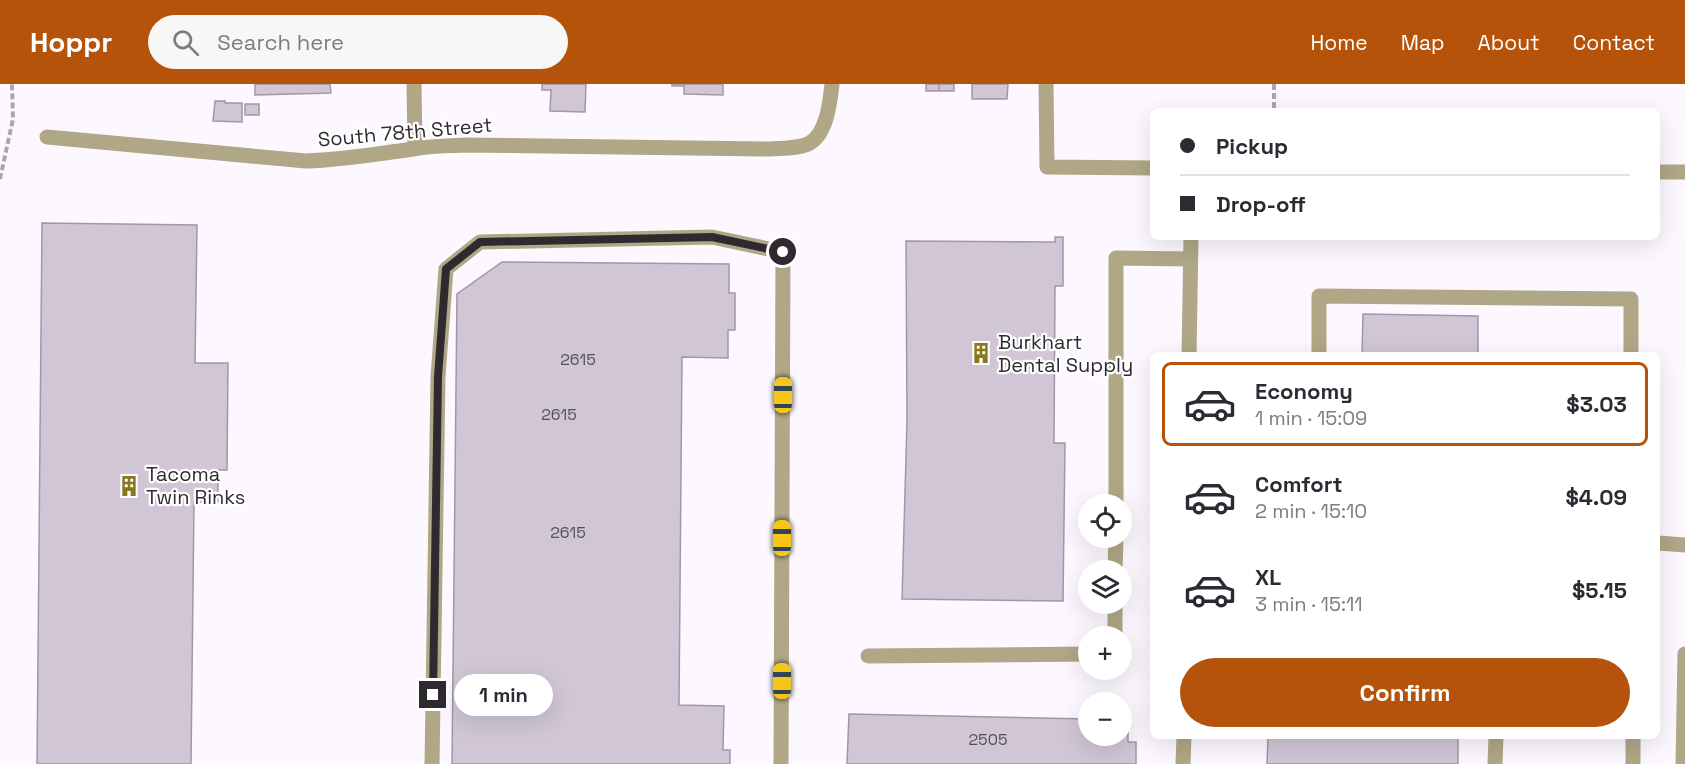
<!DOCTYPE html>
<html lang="en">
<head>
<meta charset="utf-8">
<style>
  body { margin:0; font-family:"Space Grotesk",sans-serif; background:#f7f7f7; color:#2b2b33; height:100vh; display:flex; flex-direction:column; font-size:22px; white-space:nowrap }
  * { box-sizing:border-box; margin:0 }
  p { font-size:20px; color:#7c7c81 }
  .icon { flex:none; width:33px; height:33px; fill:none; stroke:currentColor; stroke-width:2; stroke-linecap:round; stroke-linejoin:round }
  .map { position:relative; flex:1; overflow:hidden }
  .drawer { position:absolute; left:1150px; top:268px; width:510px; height:387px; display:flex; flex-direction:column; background:#fff; border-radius:9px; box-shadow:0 6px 24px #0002 }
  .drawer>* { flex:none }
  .top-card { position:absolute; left:1150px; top:24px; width:510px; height:132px; border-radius:9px; box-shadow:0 6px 24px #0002; display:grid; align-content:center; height:132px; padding:0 30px; background:#fff }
  .tools { position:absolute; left:1078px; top:410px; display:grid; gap:12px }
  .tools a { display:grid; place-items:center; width:54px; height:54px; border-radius:50%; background:#fff; box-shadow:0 6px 24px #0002; font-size:30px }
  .end { position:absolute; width:27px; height:27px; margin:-14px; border:8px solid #2e2a30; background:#fff; box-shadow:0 0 0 3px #fff }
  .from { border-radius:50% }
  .bubble { position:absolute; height:42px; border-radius:21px; background:#fff; box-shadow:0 6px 24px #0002; font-size:20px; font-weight:700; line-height:42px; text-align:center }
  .car { position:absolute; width:18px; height:36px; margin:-18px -9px; border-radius:8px; box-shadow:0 0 4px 2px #0007; background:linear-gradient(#f5c518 24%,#345 0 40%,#f5c518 0 76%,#345 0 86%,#f5c518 0) }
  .top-card b { display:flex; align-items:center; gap:21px; height:57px; font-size:22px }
  .top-card b+b { border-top:2px solid #e1e1e2 }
  .top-card i { width:15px; height:15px; background:#2b2b33 }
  ul { padding:10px 0 0; list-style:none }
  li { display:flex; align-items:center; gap:18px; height:84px; margin:0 12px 9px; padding:0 18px; border:3px solid transparent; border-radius:9px }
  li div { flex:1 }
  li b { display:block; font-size:22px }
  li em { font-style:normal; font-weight:700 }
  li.selected { border-color:#b45309 }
  li>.icon { width:54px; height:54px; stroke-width:1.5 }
  .button { display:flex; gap:12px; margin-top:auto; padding:12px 30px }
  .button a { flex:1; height:69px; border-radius:36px; background:#b45309; color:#fff; font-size:24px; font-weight:700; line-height:69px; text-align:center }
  header { display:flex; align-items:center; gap:36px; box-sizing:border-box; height:84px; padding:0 30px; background:#b45309; color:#fff }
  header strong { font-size:28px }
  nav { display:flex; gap:33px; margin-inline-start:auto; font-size:21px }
  .search { width:420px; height:54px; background:#f7f7f7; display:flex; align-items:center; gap:15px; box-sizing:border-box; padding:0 21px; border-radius:33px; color:#7c7c81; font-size:22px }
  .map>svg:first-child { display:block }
</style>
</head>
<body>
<header>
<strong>Hoppr</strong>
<div class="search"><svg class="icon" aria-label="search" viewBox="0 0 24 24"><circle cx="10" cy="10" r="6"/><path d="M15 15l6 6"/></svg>Search here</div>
<nav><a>Home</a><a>Map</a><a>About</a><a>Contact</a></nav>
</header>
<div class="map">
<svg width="1685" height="680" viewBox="0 0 1685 680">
  <rect width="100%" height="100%" fill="#fdf8ff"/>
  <path fill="#d0c6d5" stroke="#a197a6" stroke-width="1.5" d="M255,0H330L331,9L255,11Z
    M542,0H586L585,28L550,27L551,6H542Z
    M672,0H723V11L684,10V2H672Z
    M926,0H939V7H926Z
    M939,0H954V7H939Z
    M972,0H1008L1007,15H972Z
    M215,17H225V19H242V38L213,37Z
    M245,20H259V31H245Z
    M42,139L197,141L195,279H228L227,386H218V418H194L191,680H37Z
    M1055,153H1063V202H1055L1054,359H1065L1063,517L902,515L907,337L906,157L1055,158Z
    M502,178L729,180V209H735V246H728V274L682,273L679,621L724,622L723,666H730V680H452L457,210Z
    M1363,230L1478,232V272H1362Z
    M849,630L1089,635V651H1122V635H1128V658H1136V680H847Z
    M1268,652H1458V680H1267Z"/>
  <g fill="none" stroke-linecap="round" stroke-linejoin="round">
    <path stroke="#aaa6ac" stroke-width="4" stroke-dasharray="6 3" stroke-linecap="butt" d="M1274,0V27
      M0,95L13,35L12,0"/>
    <path stroke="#afa786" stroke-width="15" d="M414,0L415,64
      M1046,0L1047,83L1154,84
      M47,53L306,77C342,76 377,70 413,65C430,62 447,62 464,61L770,65C782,64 796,65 808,60C827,51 830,18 832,0
      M1658,88H1685
      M1189,272L1191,153
      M1319,272V212L1631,215V272
      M1116,420V174L1190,175
      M1658,459L1685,461
      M1115,486L1116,453
      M1115,552V519
      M868,572L1089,570
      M1633,652V680
      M432,680L438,293L446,185L480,158L712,153L783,168L781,680
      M1183,680L1184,652
      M1495,680L1496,652
      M1683,680L1685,570"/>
  </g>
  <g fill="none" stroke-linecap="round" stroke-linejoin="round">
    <path stroke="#2e2a30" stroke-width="8" d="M433,611L438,293L446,185L480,158L712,153L783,168"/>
  </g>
  <defs>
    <symbol id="building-bare" viewBox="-9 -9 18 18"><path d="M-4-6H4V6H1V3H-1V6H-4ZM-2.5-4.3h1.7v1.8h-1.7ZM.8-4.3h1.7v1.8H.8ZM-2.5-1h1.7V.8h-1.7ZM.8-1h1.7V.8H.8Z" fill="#8b771b" stroke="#fff" stroke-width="2.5" paint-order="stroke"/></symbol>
  </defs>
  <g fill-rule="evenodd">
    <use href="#building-bare" x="966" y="254" width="30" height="30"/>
    <use href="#building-bare" x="114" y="387" width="30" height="30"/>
  </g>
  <g text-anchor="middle" stroke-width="4.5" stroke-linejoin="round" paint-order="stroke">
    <g font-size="16" fill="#565159">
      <text x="578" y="281">2615</text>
      <text x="559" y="336">2615</text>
      <text x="568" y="454">2615</text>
      <text x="988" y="661">2505</text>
    </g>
    <g font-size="20" fill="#2e2a30" stroke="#fff">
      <text transform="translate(405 48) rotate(-5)" y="7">South 78th Street</text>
    </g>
    <g font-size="20" fill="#2e2a30" stroke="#fff" text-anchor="start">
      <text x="998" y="265">Burkhart<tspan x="998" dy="23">Dental Supply</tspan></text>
      <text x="146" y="397">Tacoma<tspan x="146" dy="23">Twin Rinks</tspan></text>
    </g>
  </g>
</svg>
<div class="tools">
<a><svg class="icon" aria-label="locate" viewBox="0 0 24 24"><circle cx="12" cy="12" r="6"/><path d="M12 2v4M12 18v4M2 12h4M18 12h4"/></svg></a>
<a><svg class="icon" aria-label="layers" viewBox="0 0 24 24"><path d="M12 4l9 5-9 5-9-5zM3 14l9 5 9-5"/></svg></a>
<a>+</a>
<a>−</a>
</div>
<i class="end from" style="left:783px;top:168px"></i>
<i class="end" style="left:433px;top:611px"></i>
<div class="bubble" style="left:454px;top:590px;width:99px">1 min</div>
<i class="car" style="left:783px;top:311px;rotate:0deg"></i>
<i class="car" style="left:782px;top:454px;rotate:0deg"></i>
<i class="car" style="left:782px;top:597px;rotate:0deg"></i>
<div class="top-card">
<b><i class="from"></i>Pickup</b>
<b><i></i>Drop-off</b>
</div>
<section class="drawer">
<ul>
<li class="selected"><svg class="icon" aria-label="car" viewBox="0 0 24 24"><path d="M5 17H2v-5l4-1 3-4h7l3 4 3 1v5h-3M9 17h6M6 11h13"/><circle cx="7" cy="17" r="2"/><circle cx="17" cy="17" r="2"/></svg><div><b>Economy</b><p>1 min · 15:09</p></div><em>$3.03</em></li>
<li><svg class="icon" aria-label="car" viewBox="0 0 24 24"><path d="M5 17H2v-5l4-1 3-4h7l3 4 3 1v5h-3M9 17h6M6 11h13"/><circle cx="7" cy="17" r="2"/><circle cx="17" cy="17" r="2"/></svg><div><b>Comfort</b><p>2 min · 15:10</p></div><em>$4.09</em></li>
<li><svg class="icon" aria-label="car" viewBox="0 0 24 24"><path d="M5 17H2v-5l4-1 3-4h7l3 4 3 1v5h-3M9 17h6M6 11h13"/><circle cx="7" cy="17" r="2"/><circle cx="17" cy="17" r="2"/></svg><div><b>XL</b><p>3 min · 15:11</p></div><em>$5.15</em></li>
</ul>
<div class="button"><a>Confirm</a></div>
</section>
</div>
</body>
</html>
